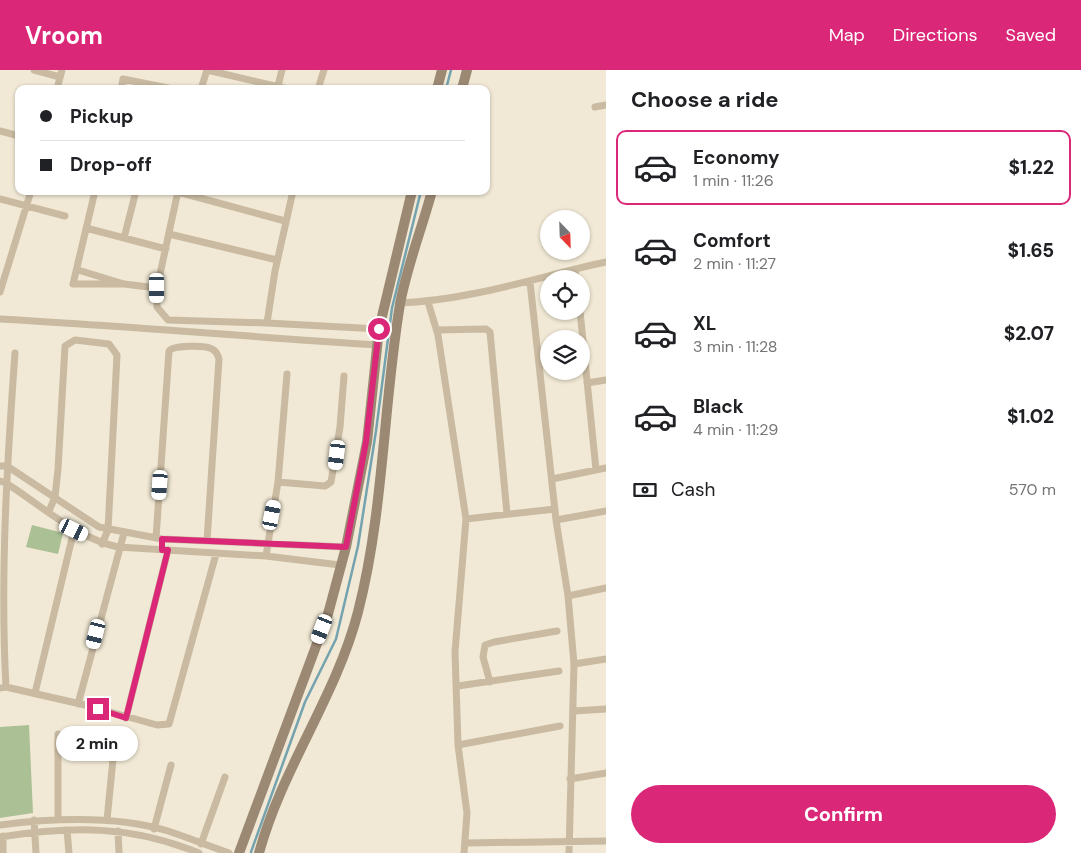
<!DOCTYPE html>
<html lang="en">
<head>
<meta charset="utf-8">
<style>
  body { margin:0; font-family:"DM Sans",sans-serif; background:#f2f2f2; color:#202124; height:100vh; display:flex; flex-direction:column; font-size:19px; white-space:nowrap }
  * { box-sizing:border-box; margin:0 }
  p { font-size:16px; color:#757577 }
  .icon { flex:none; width:28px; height:28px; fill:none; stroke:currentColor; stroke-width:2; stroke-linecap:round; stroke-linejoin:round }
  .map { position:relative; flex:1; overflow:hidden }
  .side { display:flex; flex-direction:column; background:#fff; width:475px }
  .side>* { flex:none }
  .hud { position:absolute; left:15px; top:15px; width:475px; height:110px; border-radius:10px; box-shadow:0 1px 4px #0004; display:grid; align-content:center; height:110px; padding:0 25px; background:#fff }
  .needle { width:32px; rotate:157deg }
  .controls { position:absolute; left:540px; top:140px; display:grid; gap:10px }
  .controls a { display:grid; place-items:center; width:50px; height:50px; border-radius:50%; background:#fff; box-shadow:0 1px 4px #0004; font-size:25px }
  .end { position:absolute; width:22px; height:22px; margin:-11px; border:6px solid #db2777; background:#fff; box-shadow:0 0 0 2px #fff }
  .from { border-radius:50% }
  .bubble { position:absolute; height:35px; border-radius:18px; background:#fff; box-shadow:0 1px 4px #0004; font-size:16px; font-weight:800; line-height:35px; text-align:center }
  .car { position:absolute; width:15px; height:30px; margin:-15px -8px; border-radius:6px; box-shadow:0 0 4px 1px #0007; background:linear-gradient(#fff 24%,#345 0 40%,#fff 0 76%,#345 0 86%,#fff 0) }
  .hud b { display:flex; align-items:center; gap:18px; height:48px; font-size:19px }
  .hud b+b { border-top:1px solid #e0e0e0 }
  .hud i { width:12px; height:12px; background:#202124 }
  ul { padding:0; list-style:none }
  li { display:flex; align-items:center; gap:15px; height:75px; margin:0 10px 8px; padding:0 15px; border:2px solid transparent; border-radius:10px }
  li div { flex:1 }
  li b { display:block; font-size:19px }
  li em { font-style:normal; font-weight:800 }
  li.on { border-color:#db2777 }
  li>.icon { width:45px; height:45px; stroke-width:1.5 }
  h2 { padding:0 25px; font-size:22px; line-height:60px }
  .pay { display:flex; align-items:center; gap:12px; height:55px; padding:0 25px; font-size:19px }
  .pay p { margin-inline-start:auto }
  .button { display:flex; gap:10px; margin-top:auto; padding:10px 25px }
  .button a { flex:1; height:58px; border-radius:30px; background:#db2777; color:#fff; font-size:20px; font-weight:800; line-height:58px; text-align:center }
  header { display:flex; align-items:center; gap:30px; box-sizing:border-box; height:70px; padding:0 25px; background:#db2777; color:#fff }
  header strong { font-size:24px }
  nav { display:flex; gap:28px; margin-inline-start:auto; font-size:18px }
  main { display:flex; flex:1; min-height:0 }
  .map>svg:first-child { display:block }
</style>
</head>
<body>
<header>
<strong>Vroom</strong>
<nav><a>Map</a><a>Directions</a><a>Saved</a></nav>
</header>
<main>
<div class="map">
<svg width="606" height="783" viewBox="0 0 606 783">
  <rect width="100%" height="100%" fill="#f1e9d5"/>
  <path fill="#abc095" d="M32,455L63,463L58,484L26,477Z
    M29,655L33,743L0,748V657Z"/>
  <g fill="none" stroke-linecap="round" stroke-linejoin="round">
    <path stroke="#74a3af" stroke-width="2.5" d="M446,19L451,0
      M251,782L305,632L336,569L358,476L376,361L392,238L421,121"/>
    <path stroke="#c9baa1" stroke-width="7" d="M34,0L60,7
      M278,16L282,0
      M57,19L62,0
      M121,19L123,9L173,19
      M201,19L207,0L288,19
      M318,19L324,0
      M595,37L606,35
      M0,61L19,66
      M95,121L73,214H124
      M178,121L157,218V237L168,250L267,253L379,259
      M178,122L285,151
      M0,129L65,146
      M86,158L166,179
      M169,164L277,190
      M124,168L136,121
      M575,199L576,209
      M78,200L124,214L157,218
      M530,212L556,450L568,526L574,594L569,783
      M0,222L31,121
      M428,232L438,265L466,449L455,582L458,675L467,743L464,783
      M400,233C472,230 537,207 606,192
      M580,241L596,400
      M0,249C126,256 251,267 377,275
      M267,253L275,201L293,121
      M437,260L486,259L490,262L507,444
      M587,313L606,310
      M0,396H7L99,457L162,469L346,477
      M552,409L606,398
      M0,411L6,413C42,436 76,468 118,477L266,486L340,495
      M278,412L325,416L331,412L340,357L344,306
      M49,441L55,427L58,399L65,276L75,270L109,274L117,285L108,460L102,474
      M466,449L555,439
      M556,450L606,441
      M156,468L169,281C174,275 205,275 212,279C216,281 218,285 219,289L207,471
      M266,486L278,412L287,304
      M568,526L606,518
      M574,594L606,589
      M490,612L483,587L485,575L494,572L557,561
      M458,616L559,601
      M6,617C0,506 7,394 15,283
      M0,618L6,617L85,635L157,655L169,654L216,484
      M35,623L74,460
      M78,634L124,463
      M574,641L606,639
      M126,648L168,480
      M458,675L560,656
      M570,709L606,703
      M34,750L36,783
      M58,750V664
      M107,750L114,679
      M0,755C54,748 115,745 168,761C189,768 209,776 229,783
      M154,759L171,695
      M67,760L69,783
      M118,761L119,783
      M3,766V783
      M0,767C72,756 131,755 199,783
      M466,773L606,771
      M201,774L225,707"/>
    <path stroke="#9c8973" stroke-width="10" d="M437,19L442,0
      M462,19L467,0
      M239,783L328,544L346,477L367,372L379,259L412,121
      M259,783C282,698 336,627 358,542C384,441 383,336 400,234C407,196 422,158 432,121"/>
  </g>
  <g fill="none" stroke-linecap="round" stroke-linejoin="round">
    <path stroke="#db2777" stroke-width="6" d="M98,639L126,648L168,480H162V469L346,477L366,372L379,259"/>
  </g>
</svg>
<div class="controls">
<a><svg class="needle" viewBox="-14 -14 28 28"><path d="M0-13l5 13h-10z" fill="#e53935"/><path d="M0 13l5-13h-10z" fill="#757577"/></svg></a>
<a><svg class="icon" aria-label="locate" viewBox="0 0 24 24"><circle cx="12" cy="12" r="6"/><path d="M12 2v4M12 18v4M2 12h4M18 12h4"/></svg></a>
<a><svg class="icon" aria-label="layers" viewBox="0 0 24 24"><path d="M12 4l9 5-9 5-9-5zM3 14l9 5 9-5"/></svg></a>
</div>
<i class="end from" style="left:379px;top:259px"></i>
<i class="end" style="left:98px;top:639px"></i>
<div class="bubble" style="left:56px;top:656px;width:82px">2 min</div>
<i class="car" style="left:157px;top:218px;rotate:180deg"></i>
<i class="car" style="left:337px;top:385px;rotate:187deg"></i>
<i class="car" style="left:160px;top:415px;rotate:184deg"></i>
<i class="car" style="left:272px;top:445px;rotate:11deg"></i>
<i class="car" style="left:74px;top:460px;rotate:116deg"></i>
<i class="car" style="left:322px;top:559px;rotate:201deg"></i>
<i class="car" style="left:96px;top:564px;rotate:194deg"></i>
<div class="hud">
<b><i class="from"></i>Pickup</b>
<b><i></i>Drop-off</b>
</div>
</div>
<section class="side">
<h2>Choose a ride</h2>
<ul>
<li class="on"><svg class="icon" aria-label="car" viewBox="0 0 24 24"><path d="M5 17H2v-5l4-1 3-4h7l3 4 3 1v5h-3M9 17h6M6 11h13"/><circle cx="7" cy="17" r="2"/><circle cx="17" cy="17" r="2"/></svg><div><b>Economy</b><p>1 min · 11:26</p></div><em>$1.22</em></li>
<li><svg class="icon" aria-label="car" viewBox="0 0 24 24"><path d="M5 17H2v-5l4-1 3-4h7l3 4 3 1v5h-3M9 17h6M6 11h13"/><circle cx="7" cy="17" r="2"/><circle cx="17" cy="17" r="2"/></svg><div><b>Comfort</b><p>2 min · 11:27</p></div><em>$1.65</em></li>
<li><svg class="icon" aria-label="car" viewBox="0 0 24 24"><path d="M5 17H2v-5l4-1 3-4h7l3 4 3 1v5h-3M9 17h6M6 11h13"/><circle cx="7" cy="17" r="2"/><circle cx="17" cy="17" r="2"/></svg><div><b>XL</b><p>3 min · 11:28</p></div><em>$2.07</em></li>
<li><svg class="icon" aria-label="car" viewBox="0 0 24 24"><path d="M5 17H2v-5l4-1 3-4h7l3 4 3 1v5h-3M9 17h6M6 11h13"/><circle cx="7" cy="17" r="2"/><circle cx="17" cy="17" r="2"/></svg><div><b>Black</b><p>4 min · 11:29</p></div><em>$1.02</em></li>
</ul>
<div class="pay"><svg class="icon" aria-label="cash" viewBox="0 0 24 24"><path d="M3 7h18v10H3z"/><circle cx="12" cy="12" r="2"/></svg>Cash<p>570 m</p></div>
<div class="button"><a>Confirm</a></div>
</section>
</main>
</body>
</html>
